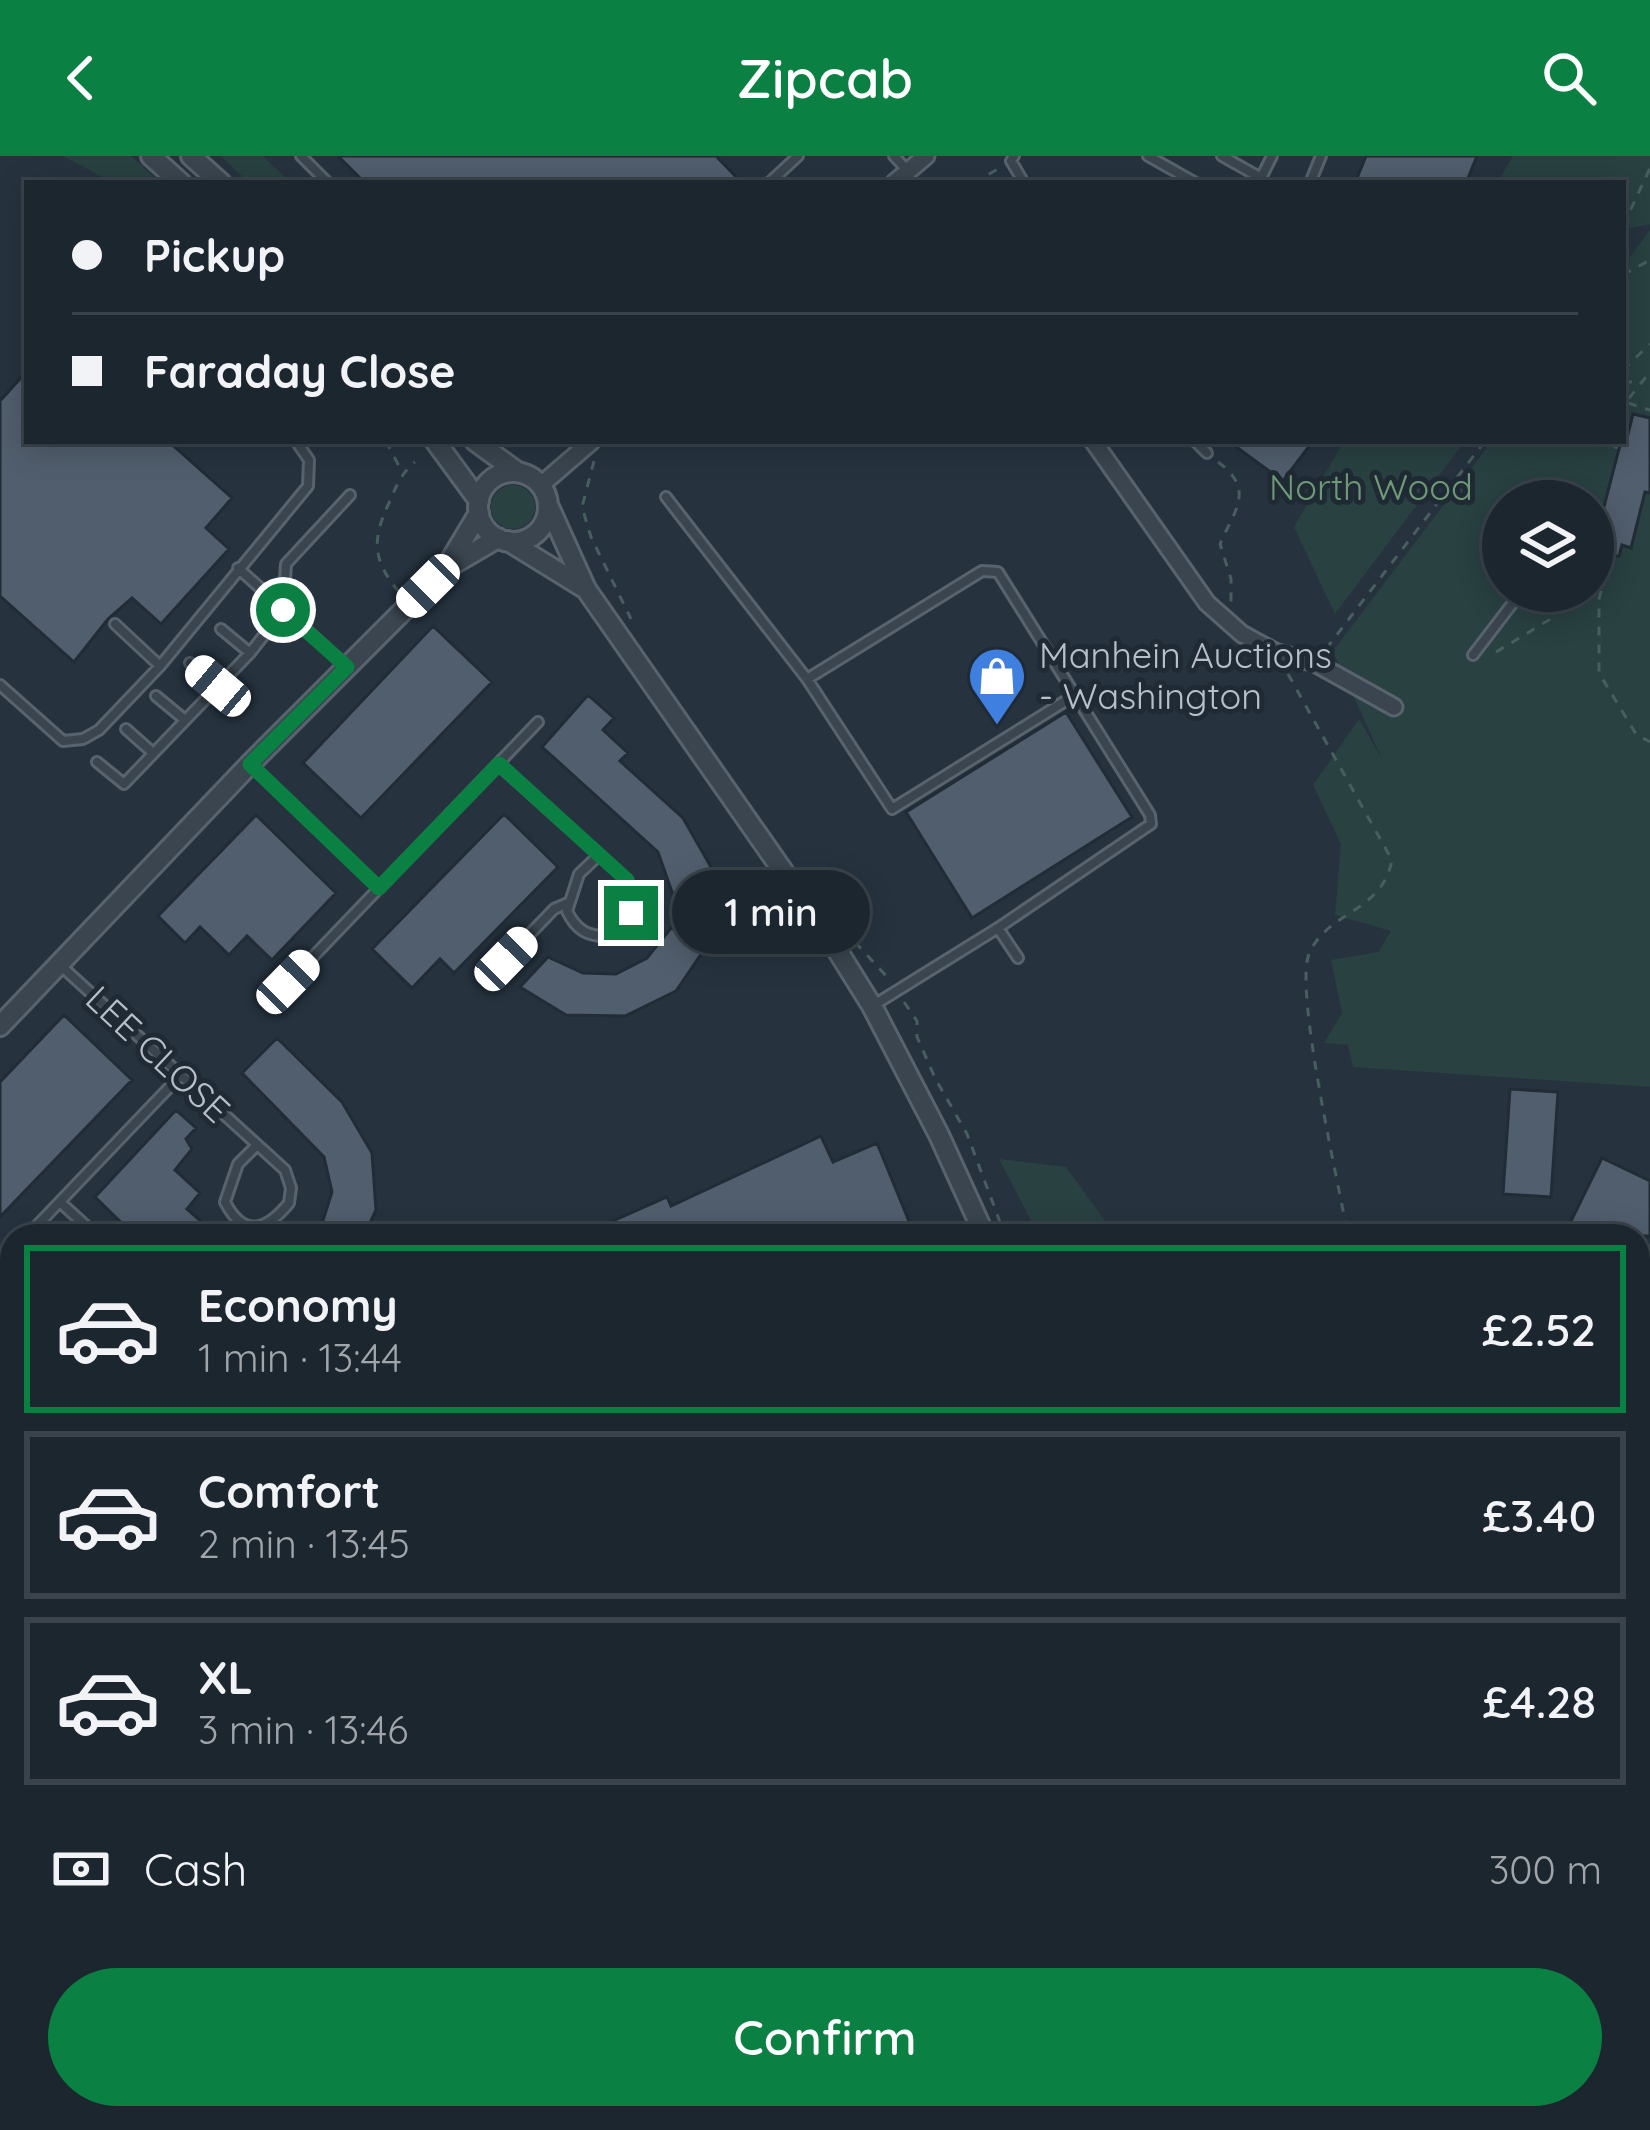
<!DOCTYPE html>
<html lang="en">
<head>
<meta charset="utf-8">
<style>
  body { margin:0; font-family:Quicksand,sans-serif; background:#29323b; color:#f1f3f6; height:100vh; display:flex; flex-direction:column; font-size:45px; white-space:nowrap }
  * { box-sizing:border-box; margin:0 }
  p { font-size:39px; color:#a0a5aa }
  .icon { flex:none; width:66px; height:66px; fill:none; stroke:currentColor; stroke-width:2; stroke-linecap:round; stroke-linejoin:round }
  .map { position:relative; flex:1; overflow:hidden }
  .drawer { position:absolute; left:0px; top:1068px; width:1650px; height:906px; display:flex; flex-direction:column; background:#1c262f; border-radius:36px 36px 0 0; box-shadow:0 6px 30px #0003,0 0 0 3px #3a434b }
  .drawer>* { flex:none }
  .banner { position:absolute; left:24px; top:24px; width:1602px; height:264px; border-radius:0px; box-shadow:0 6px 30px #0003,0 0 0 3px #3a434b; display:grid; align-content:center; height:264px; padding:0 48px; background:#1c262f }
  .fabs { position:absolute; left:1482px; top:324px; display:grid; gap:24px }
  .fabs a { display:grid; place-items:center; width:132px; height:132px; border-radius:50%; background:#1c262f; box-shadow:0 6px 30px #0003,0 0 0 3px #3a434b; font-size:60px }
  .end { position:absolute; width:54px; height:54px; margin:-27px; border:15px solid #0b8043; background:#fff; box-shadow:0 0 0 6px #fff }
  .from { border-radius:50% }
  .bubble { position:absolute; height:84px; border-radius:42px; background:#1c262f; box-shadow:0 6px 30px #0003,0 0 0 3px #3a434b; font-size:39px; font-weight:600; line-height:84px; text-align:center }
  .car { position:absolute; width:36px; height:72px; margin:-36px -18px; border-radius:15px; box-shadow:0 0 9px 3px #0007; background:linear-gradient(#fff 24%,#345 0 40%,#fff 0 76%,#345 0 86%,#fff 0) }
  .banner b { display:flex; align-items:center; gap:42px; height:114px; font-size:45px }
  .banner b+b { border-top:3px solid #3a434b }
  .banner i { width:30px; height:30px; background:#f1f3f6 }
  ul { padding:21px 0 0; list-style:none }
  li { display:flex; align-items:center; gap:36px; height:168px; margin:0 24px 18px; padding:0 24px; border:6px solid #3a434b; border-radius:0px }
  li div { flex:1 }
  li b { display:block; font-size:45px }
  li em { font-style:normal; font-weight:600 }
  li.on { border-color:#0b8043 }
  li>.icon { width:108px; height:108px; stroke-width:1.5 }
  .pay { display:flex; align-items:center; gap:30px; height:132px; padding:0 48px; font-size:45px }
  .pay p { margin-inline-start:auto }
  .primary-button { display:flex; gap:24px; margin-top:auto; padding:24px 48px }
  .primary-button a { flex:1; height:138px; border-radius:72px; background:#0b8043; color:#fff; font-size:48px; font-weight:600; line-height:138px; text-align:center }
  header { display:flex; justify-content:space-between; align-items:center; height:156px; padding:0 48px; background:#0b8043; color:#fff; font-size:54px; font-weight:600 }
  .map>svg:first-child { display:block }
</style>
</head>
<body>
<header><svg class="icon" aria-label="back" viewBox="0 0 24 24"><path d="M15 5l-7 7 7 7"/></svg>Zipcab<svg class="icon" aria-label="search" viewBox="0 0 24 24"><circle cx="10" cy="10" r="6"/><path d="M15 15l6 6"/></svg></header>
<div class="map">
<svg width="1650" height="1974" viewBox="0 0 1650 1974">
  <rect width="100%" height="100%" fill="#26333f"/>
  <path fill="#294141" fill-rule="evenodd" d="M63,0H131L161,27H114Z
    M221,0H263L291,27H249Z
    M1513,0H1650V68L1623,74V27H1497Z
    M1650,74V931L1353,911L1348,889L1324,887L1342,857L1331,804L1378,796L1391,775L1335,759L1341,688L1313,629L1359,563L1382,603L1333,495L1492,285H1623V110ZM1503,345H1593V435H1503Z
    M1344,285H1465L1335,458L1294,371Z
    M491 351a22 22 0 1 1 44 0a22 22 0 1 1-44 0Z
    M999,1003L1066,1011L1116,1080H1039Z
    M12,1898V1962H85L89,1974H0V1902Z"/>
  <path fill="#515e6d" stroke="#212c36" stroke-width="3" d="M338,0H716L742,27H365Z
    M1366,0H1477L1466,27H1355Z
    M27,215V285H168L232,342L206,372L229,393L161,468L132,442L108,463L74,506L0,440V245Z
    M1633,258L1650,262V337L1645,336L1631,392L1622,389L1619,400H1610L1597,394L1601,362L1621,285L1626,286Z
    M1228,285H1313L1283,325Z
    M433,470L492,526L361,662L303,607Z
    M588,539L614,562L603,574L628,597L620,605L683,662L711,711L717,762L671,756L673,739L658,696L542,591Z
    M1066,556L1132,661L972,762L906,656Z
    M504,658L558,711L454,817L440,803L412,832L372,793Z
    M256,659L336,737L272,804L247,780L229,799L200,771L185,787L158,760Z
    M671,772L708,788L676,835L625,860L566,859L520,831L548,801L583,817L616,818L647,802Z
    M64,859L132,924L0,1061V926Z
    M277,882L342,946L372,997L376,1054L364,1080H318L332,1036L324,1001L242,917Z
    M1510,933L1558,936L1551,1041L1503,1038Z
    M176,954L196,972L186,983L192,993L175,1014L200,1037L187,1053L218,1080H135L95,1041Z
    M821,980L833,1006L877,987L915,1080H880L878,1074L865,1080H743L741,1075L730,1080H579L667,1041L671,1050Z
    M1602,1002L1650,1025V1080H1582L1567,1073Z"/>
  <g fill="none" stroke-linecap="round" stroke-linejoin="round">
    <defs>
      <path id="service" d="M301,0L328,27
        M894,0L908,15
        M1014,0L1011,5L1024,27
        M1148,0L1196,27
        M1222,0L1261,22L1272,0
        M769,27L798,0
        M1310,27L1321,0
        M1195,285L1207,297
        M666,341L807,523L892,653L1075,539
        M238,412L346,510
        M115,468L160,510
        M221,473L250,497
        M1473,499L1522,435
        M190,507L218,530
        M807,523L982,415L998,416L1150,659L1151,668L998,772
        M0,529L63,585L83,583L99,574L160,510L308,330L309,304L296,285
        M156,540L185,564
        M126,573L153,597
        M97,606L124,628L250,497L283,455L286,408L350,339
        M250,608L379,732
        M498,608L627,724L632,742L631,757L608,780C588,781 576,774 567,755L579,718L599,699
        M506,803L554,753L568,747
        M60,809L285,1014L291,1032L289,1047C267,1074 244,1083 225,1046L238,1008L257,989
        M288,827L538,566
        M874,849L998,772L1018,802
        M60,1046L97,1080
        M27,1080L181,919
        M0,1109L12,1096
        M0,1292L12,1289
        M1554,1974L1555,1962"/>
      <path id="minor" d="M894,27L926,0
        M1093,285L1207,447L1242,478L1275,496L1315,507L1394,551
        M541,329L592,285
        M1389,1080H1538
        M1638,1115L1650,1121
        M498,1962L522,1974
        M709,1962L713,1974
        M1028,1962C1094,1972 1160,1974 1225,1962
        M1259,1962L1263,1974
        M208,1965L225,1962
        M371,1974L372,1962
        M727,1974L764,1962"/>
      <path id="tertiary" d="M151,0L181,27
        M191,0L221,27
        M435,285L479,345
        M475,285L516,315
        M478 351a35 35 0 1 1 70 0a35 35 0 1 1-70 0Z
        M549,351L586,433L829,781L872,850L939,979L985,1080
        M508,385L586,433
        M450,410L498,382
        M0,870L250,608L446,412L479,357
        M0,1182L12,1194
        M1375,1962L1380,1974"/>
    </defs>
    <use href="#service" stroke="#58636d" stroke-width="14"/>
    <use href="#minor" stroke="#58636d" stroke-width="21"/>
    <use href="#tertiary" stroke="#58636d" stroke-width="24"/>
    <path stroke="#485e5f" stroke-width="3" stroke-dasharray="9 9" stroke-linecap="butt" d="M862,27H863
      M973,27L998,13
      M1623,70L1650,12
      M1623,119L1650,104
      M1623,214L1650,188
      M1623,226H1638
      M1628,247L1650,254
      M1623,259L1626,246L1650,216
      M386,285L402,316
      M1616,285L1615,291L1620,292
      M594,305L582,351L591,381L631,463
      M1218,306C1256,334 1234,355 1220,388L1231,423V449
      M1593,372L1612,370
      M1610,400L1599,443V517L1636,578L1650,586
      M399,436C372,404 372,383 389,347C396,331 401,317 415,306
      M1326,493L1485,285
      M1496,496L1549,464L1543,435
      M1288,518L1392,704C1382,757 1327,755 1309,798C1294,835 1339,1029 1348,1080
      M855,786L889,823
      M904,846L917,865V881L935,922L967,978L1000,1066
      M0,1361L12,1352
      M1400,1962L1404,1974"/>
    <use href="#service" stroke="#3a454f" stroke-width="8"/>
    <use href="#minor" stroke="#3a454f" stroke-width="15"/>
    <use href="#tertiary" stroke="#3a454f" stroke-width="18"/>
  </g>
  <g fill="none" stroke-linecap="round" stroke-linejoin="round">
    <path stroke="#0b8043" stroke-width="15" d="M283,454L347,511L250,608L379,732L499,608L627,724L632,742L631,757"/>
  </g>
  <defs>
    <symbol id="shop-pin" viewBox="-11 -11 22 30"><path d="M0 17L-7.5 6A9.5 9.5 0 1 1 7.5 6Z" fill="#3f7fe0" stroke="#1f2a34"/><path d="M-5-2.5h2.3a2.7 3.5 0 0 1 5.4 0H5L5.5 6h-11ZM-1.5-2.5h3a1.5 2.3 0 0 0-3 0Z" fill="#fff"/></symbol>
  </defs>
  <g fill-rule="evenodd">
    <use href="#shop-pin" x="964" y="487" width="66" height="90"/>
  </g>
  <g text-anchor="middle" stroke-width="10" stroke-linejoin="round" paint-order="stroke">
    <g font-size="36" fill="#6e9a75" stroke="#1f2a34">
      <text x="1371" y="344">North Wood</text>
    </g>
    <g font-size="36" fill="#b7c0ca" stroke="#1f2a34" text-anchor="start">
      <text x="1039" y="512">Manhein Auctions<tspan x="1039" dy="41">- Washington</tspan></text>
    </g>
    <g font-size="36" fill="#b7c0ca" stroke="#1f2a34">
      <text transform="translate(158 898) rotate(43)" y="13">LEE CLOSE</text>
    </g>
  </g>
</svg>
<div class="fabs">
<a><svg class="icon" aria-label="layers" viewBox="0 0 24 24"><path d="M12 4l9 5-9 5-9-5zM3 14l9 5 9-5"/></svg></a>
</div>
<i class="end from" style="left:283px;top:454px"></i>
<i class="end" style="left:631px;top:757px"></i>
<div class="bubble" style="left:672px;top:714px;width:198px">1 min</div>
<i class="car" style="left:428px;top:430px;rotate:225deg"></i>
<i class="car" style="left:218px;top:530px;rotate:310deg"></i>
<i class="car" style="left:506px;top:803px;rotate:44deg"></i>
<i class="car" style="left:288px;top:826px;rotate:44deg"></i>
<div class="banner">
<b><i class="from"></i>Pickup</b>
<b><i></i>Faraday Close</b>
</div>
<section class="drawer">
<ul>
<li class="on"><svg class="icon" aria-label="car" viewBox="0 0 24 24"><path d="M5 17H2v-5l4-1 3-4h7l3 4 3 1v5h-3M9 17h6M6 11h13"/><circle cx="7" cy="17" r="2"/><circle cx="17" cy="17" r="2"/></svg><div><b>Economy</b><p>1 min · 13:44</p></div><em>£2.52</em></li>
<li><svg class="icon" aria-label="car" viewBox="0 0 24 24"><path d="M5 17H2v-5l4-1 3-4h7l3 4 3 1v5h-3M9 17h6M6 11h13"/><circle cx="7" cy="17" r="2"/><circle cx="17" cy="17" r="2"/></svg><div><b>Comfort</b><p>2 min · 13:45</p></div><em>£3.40</em></li>
<li><svg class="icon" aria-label="car" viewBox="0 0 24 24"><path d="M5 17H2v-5l4-1 3-4h7l3 4 3 1v5h-3M9 17h6M6 11h13"/><circle cx="7" cy="17" r="2"/><circle cx="17" cy="17" r="2"/></svg><div><b>XL</b><p>3 min · 13:46</p></div><em>£4.28</em></li>
</ul>
<div class="pay"><svg class="icon" aria-label="cash" viewBox="0 0 24 24"><path d="M3 7h18v10H3z"/><circle cx="12" cy="12" r="2"/></svg>Cash<p>300 m</p></div>
<div class="primary-button"><a>Confirm</a></div>
</section>
</div>
</body>
</html>
